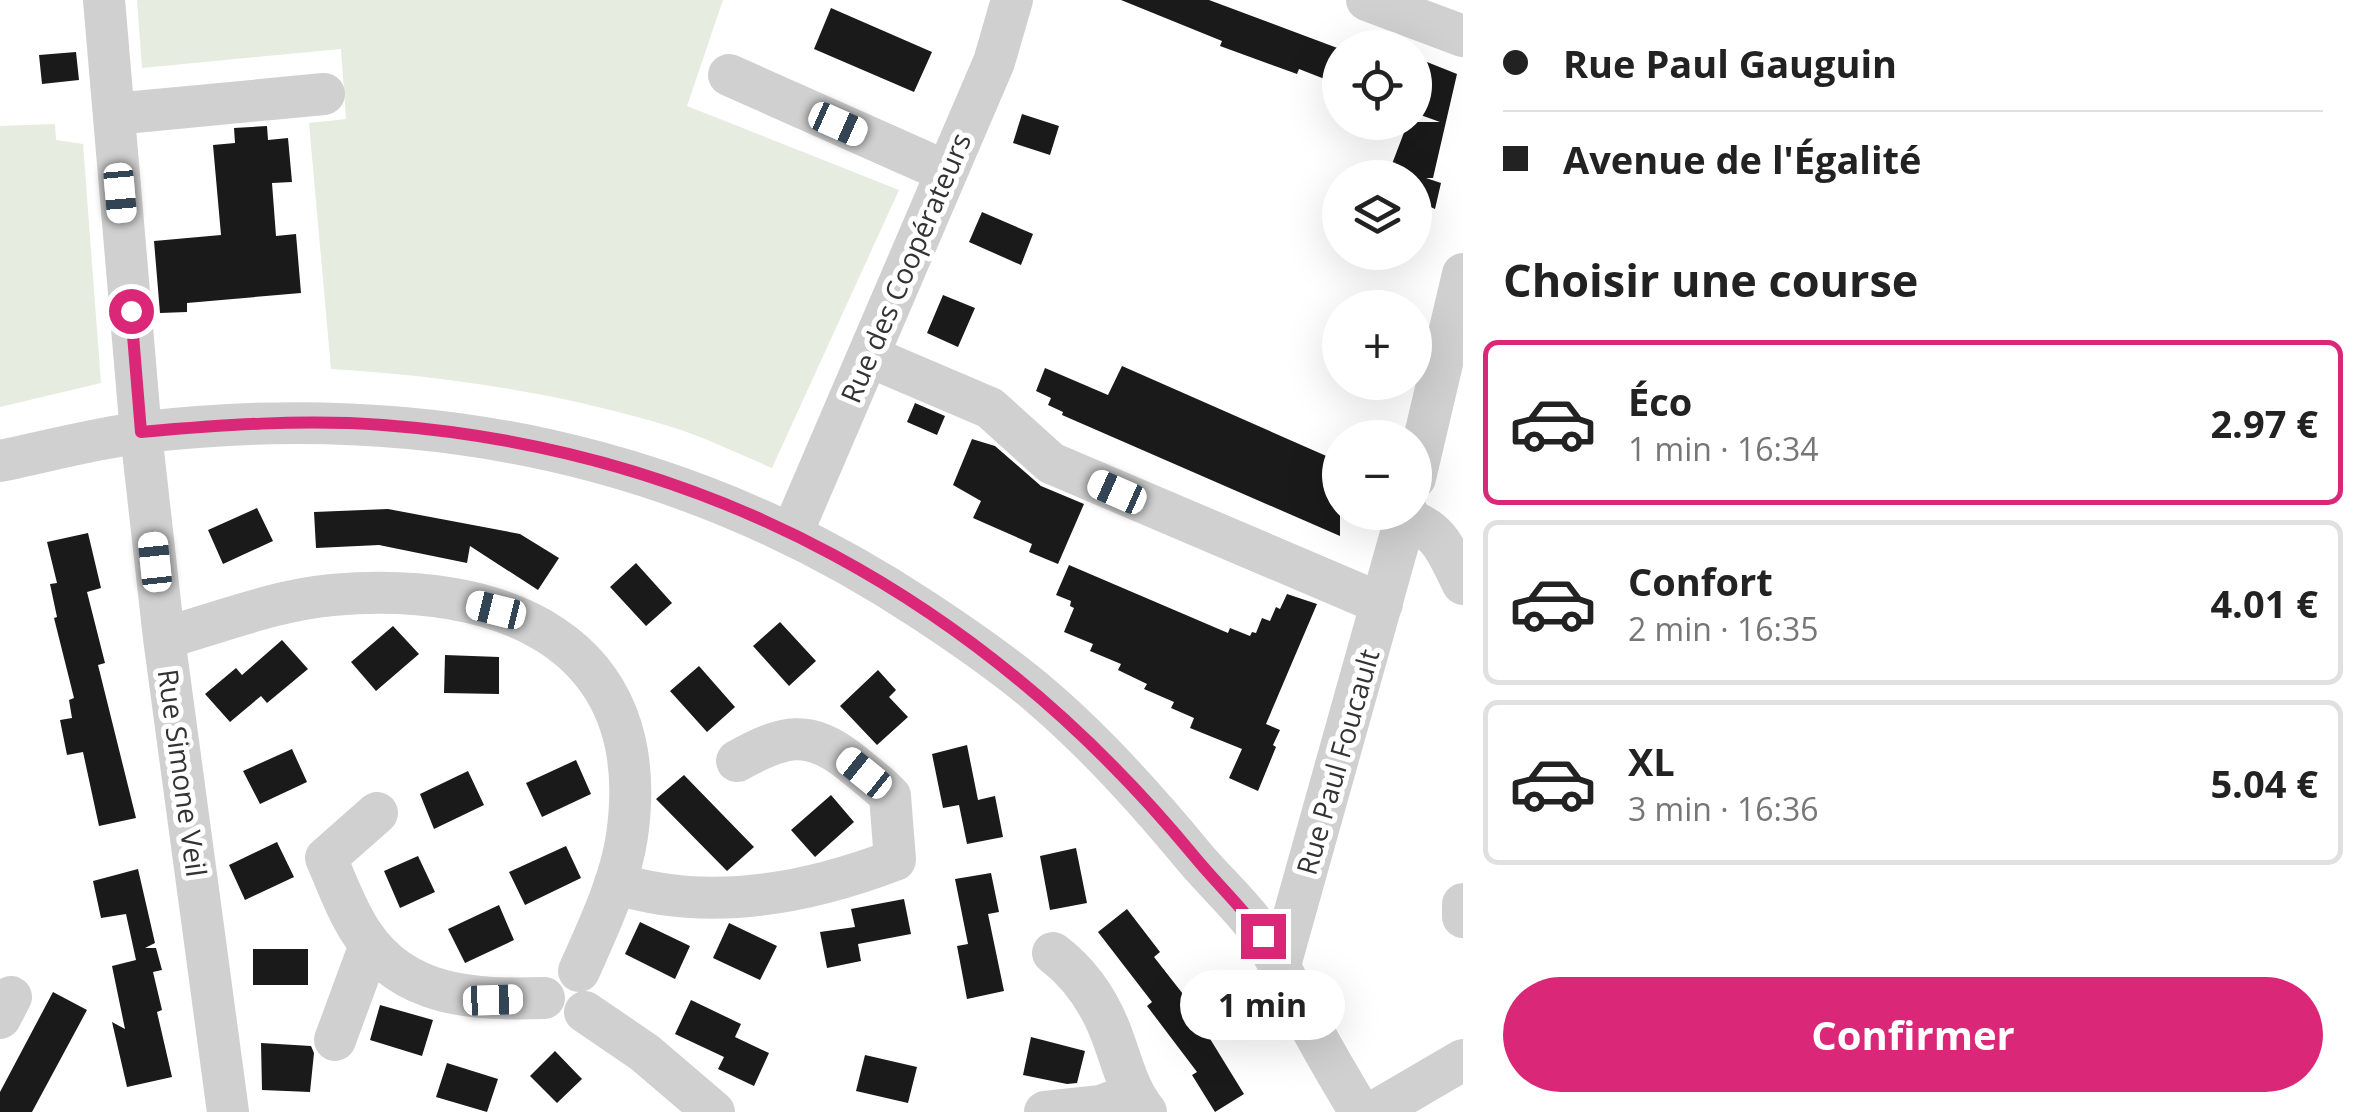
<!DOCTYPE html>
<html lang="fr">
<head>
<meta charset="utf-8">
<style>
  body { margin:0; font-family:"Open Sans",sans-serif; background:#f2f2f2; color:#222; height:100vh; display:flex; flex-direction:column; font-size:38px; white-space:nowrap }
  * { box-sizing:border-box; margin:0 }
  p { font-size:32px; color:#767676 }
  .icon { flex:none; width:55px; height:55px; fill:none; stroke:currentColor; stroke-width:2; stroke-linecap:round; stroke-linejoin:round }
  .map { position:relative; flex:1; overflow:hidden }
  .details { display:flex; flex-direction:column; background:#fff; width:900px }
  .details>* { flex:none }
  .guide { display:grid; align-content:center; height:220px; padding:0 40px; background:#fff }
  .buttons { position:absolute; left:1322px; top:30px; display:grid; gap:20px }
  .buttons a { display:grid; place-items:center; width:110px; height:110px; border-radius:50%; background:#fff; box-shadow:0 10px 40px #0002; font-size:50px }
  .end { position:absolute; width:45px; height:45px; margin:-22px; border:12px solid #db2777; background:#fff; box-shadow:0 0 0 5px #fff }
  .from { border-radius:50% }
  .bubble { position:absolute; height:70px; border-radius:35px; background:#fff; box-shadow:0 10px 40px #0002; font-size:32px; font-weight:700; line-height:70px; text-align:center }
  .car { position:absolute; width:30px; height:60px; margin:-30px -15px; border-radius:12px; box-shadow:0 0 8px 2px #0007; background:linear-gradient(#fff 24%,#345 0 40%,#fff 0 76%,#345 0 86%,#fff 0) }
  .guide b { display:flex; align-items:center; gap:35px; height:95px; font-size:38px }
  .guide b+b { border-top:2px solid #e0e0e0 }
  .guide i { width:25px; height:25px; background:#222 }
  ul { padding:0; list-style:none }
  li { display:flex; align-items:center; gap:30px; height:165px; margin:0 20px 15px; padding:0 20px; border:5px solid #e0e0e0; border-radius:15px }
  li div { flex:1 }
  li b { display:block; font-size:38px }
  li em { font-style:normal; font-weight:700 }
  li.active { border-color:#db2777 }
  li>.icon { width:90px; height:90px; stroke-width:1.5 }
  h2 { padding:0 40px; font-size:45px; line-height:120px }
  .action { display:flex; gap:20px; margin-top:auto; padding:20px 40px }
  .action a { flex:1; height:115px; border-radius:60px; background:#db2777; color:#fff; font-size:40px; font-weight:700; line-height:115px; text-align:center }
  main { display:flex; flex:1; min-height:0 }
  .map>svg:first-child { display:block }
</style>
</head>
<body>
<main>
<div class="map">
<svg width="1463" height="1112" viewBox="0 0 1463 1112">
  <rect width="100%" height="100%" fill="#fff"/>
  <path fill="#e6ecdf" d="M137,0H723L687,106L899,190L772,468C739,454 706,438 672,427C562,393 445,376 331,369L309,123L346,119L341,49L142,68Z
    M55,124L56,140L83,144L101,383L0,407V126Z"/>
  <path fill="#1a1a1a" d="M1121,0H1209L1340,49V85L1299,69L1297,74L1220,46L1222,41Z
    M831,8L932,52L914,92L814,49Z
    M76,52L79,80L42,84L39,55Z
    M1422,60L1457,74L1433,178H1426L1441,183L1435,209L1415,200V178H1400L1404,169L1392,164L1408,122H1440L1415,113V79Z
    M1022,114L1059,126L1050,155L1013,143Z
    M267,126L268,140L288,138L292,182L272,183L276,236L296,234L301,293L187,303V312L160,313L154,241L221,235L213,145L235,143L234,128Z
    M982,212L1033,234L1021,265L969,242Z
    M943,295L975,308L958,347L927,333Z
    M1122,366L1340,462V536L1062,415L1063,412L1048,405L1051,398L1036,391L1045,368L1108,395Z
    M915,403L945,416L937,435L907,422Z
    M972,439L995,446L1041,486L1084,504L1058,564L1029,552L1032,544L973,518L981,501L953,485Z
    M257,508L273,541L223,564L208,530Z
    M388,509L520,534L559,558L538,590L470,546L467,563L379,545L316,548L314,512Z
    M88,533L101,588L87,592L105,663L98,665L136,818L99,826L83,752L67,755L60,720L72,718L69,700L74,698L54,618L57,617L50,584L57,583L47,542Z
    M636,563L672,603L646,626L610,587Z
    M1069,565L1228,633L1230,628L1250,636L1252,632L1256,633L1262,618L1270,621L1276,607L1280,609L1287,594L1317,604L1266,724L1280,730L1273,745L1276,747L1258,791L1229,778L1242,749L1190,728L1194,718L1171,708L1174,702L1144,689L1147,684L1118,670L1121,664L1090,651L1093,644L1064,632L1074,608L1070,606L1071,601L1056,595Z
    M780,622L816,661L789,686L753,646Z
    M393,626L419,654L376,691L351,662Z
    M282,640L308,669L267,703L261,696L230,722L205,694L236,668L242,675Z
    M445,655L499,657V694L444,693Z
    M699,666L735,707L707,732L670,691Z
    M878,670L896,690L889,697L908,717L877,745L840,706Z
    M967,745L978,800L995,796L1003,837L967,844L959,805L943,808L932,754Z
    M292,749L307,782L260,804L243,771Z
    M576,760L591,794L542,817L526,783Z
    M468,771L484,805L434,829L420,794Z
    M684,775L754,847L727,871L656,799Z
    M831,795L854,822L815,857L791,830Z
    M277,842L294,877L245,900L229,865Z
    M566,846L581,878L525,905L509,872Z
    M1076,848L1087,903L1050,910L1040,856Z
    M418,856L435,892L400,908L384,871Z
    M138,869L155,943L145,948H156L162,970L153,972L162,1010L157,1012L172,1077L127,1087L112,1022L125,1029L112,966L136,960L126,914L101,918L93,881Z
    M991,873L999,912L988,914L1004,991L967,999L957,946L968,944L955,879Z
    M904,899L911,934L858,944L861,961L827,968L820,932L855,927L851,909Z
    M499,905L514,940L465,963L448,929Z
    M1127,909L1160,952L1154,957L1208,1026L1204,1029L1244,1094L1215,1112L1192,1075L1197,1072L1147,1006L1152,1002L1098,932Z
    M640,922L690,946L675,979L625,954Z
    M729,923L777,946L760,980L713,958Z
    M253,949H308V985H253Z
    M53,992L87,1010L32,1112H0V1092Z
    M691,1000L741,1024L735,1037L769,1053L754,1086L718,1069L724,1057L675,1034Z
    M380,1005L433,1020L422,1056L370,1040Z
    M1031,1037L1085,1051L1077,1083L1067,1084L1023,1075Z
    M261,1043L311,1046L314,1053L310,1092L262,1090Z
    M555,1051L582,1079L557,1103L530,1076Z
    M865,1055L917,1067L908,1103L856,1091Z
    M447,1063L498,1079L487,1112L436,1097Z"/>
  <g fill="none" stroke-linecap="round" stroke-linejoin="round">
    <path stroke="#d0d0d0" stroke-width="42" d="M104,0L141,433L164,638L228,1112
      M1367,0L1463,36
      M729,75L947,172
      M114,114L324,94
      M868,356L990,408L1051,463L1382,604
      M0,461C48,451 96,438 145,432C424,400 687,454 923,610C964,637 1005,665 1042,697C1098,745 1148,801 1195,858C1216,883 1242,906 1260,932C1274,953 1284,975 1295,997C1315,1036 1337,1074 1360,1112
      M1415,478L1463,274
      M1405,519C1441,529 1447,553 1463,584
      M792,533L994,62L1012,0
      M164,638C218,623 276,600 332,595C499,580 655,640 627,836C620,883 598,928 579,971
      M377,813L326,858C337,883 347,912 363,935C405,998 476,1000 544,998
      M615,883C708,913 806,894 895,860L890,796C879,784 866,775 853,764C809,728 784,735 737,761
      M1463,904V917
      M1053,953C1082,975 1102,1006 1114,1041C1123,1066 1129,1091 1146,1112
      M1280,965L1407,512
      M585,1012L645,1053L714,1112
      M0,1018L11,997
      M335,1040L370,945
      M1045,1112L1101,1106L1133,1094
      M1374,1112L1463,1060"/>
  </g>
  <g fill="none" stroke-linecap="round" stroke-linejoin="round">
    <path stroke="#db2777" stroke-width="12" d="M131,311L141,432C221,425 302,419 383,425C712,450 985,603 1194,856C1216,883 1243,908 1263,936"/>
  </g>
  <g text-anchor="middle" stroke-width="10" stroke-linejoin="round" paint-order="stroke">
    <g font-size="28" fill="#333" stroke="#fff">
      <text transform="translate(906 268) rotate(-67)" y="10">Rue des Coopérateurs</text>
      <text transform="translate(1338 762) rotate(-74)" y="10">Rue Paul Foucault</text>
      <text transform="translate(182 773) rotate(82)" y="10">Rue Simone Veil</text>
    </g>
  </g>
</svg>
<div class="buttons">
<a><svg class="icon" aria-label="locate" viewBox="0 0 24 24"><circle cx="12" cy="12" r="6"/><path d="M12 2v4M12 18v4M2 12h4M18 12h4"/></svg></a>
<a><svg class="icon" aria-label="layers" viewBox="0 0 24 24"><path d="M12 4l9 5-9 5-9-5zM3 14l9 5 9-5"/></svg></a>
<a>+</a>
<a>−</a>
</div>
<i class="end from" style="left:131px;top:311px"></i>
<i class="end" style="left:1263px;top:936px"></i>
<div class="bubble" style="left:1180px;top:970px;width:165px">1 min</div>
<i class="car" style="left:838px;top:124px;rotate:114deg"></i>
<i class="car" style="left:120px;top:193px;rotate:175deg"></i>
<i class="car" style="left:1117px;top:492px;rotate:294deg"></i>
<i class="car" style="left:155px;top:562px;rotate:354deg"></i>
<i class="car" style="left:496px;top:610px;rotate:284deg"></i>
<i class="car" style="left:864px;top:773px;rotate:309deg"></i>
<i class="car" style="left:493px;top:1000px;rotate:88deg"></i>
</div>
<section class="details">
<div class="guide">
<b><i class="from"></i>Rue Paul Gauguin</b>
<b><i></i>Avenue de l'Égalité</b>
</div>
<h2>Choisir une course</h2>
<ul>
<li class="active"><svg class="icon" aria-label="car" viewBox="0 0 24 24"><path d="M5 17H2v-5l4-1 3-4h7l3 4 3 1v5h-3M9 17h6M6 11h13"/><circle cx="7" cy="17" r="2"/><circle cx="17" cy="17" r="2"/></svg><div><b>Éco</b><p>1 min · 16:34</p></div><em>2.97 €</em></li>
<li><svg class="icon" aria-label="car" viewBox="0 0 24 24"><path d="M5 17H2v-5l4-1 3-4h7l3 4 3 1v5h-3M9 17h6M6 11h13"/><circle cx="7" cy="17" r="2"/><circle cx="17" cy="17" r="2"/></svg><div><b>Confort</b><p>2 min · 16:35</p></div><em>4.01 €</em></li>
<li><svg class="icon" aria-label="car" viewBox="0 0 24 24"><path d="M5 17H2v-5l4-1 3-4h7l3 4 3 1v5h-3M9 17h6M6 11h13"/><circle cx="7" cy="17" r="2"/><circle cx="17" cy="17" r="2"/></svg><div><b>XL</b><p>3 min · 16:36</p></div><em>5.04 €</em></li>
</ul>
<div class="action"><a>Confirmer</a></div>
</section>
</main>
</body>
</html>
